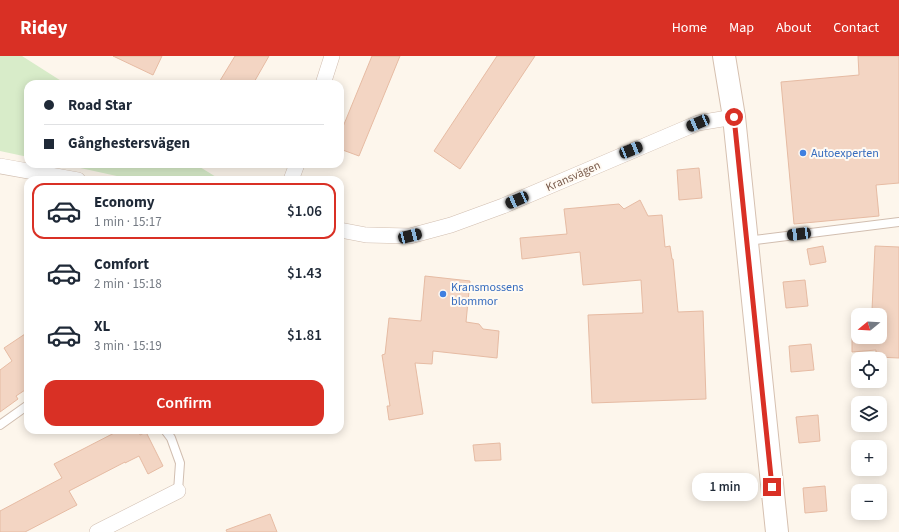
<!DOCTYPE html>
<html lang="en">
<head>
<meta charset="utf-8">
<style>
  body { margin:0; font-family:"Source Sans 3",sans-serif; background:#f6f6f7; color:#1f2937; height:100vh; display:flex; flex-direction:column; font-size:15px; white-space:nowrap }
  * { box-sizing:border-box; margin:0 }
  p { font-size:13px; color:#747a83 }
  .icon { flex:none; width:22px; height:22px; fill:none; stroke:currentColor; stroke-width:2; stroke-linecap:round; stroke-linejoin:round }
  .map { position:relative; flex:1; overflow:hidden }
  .sheet { position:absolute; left:24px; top:120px; width:320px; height:258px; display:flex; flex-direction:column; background:#fff; border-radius:12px; box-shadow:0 2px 10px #0003 }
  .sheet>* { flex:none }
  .banner { position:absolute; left:24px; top:24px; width:320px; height:88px; border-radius:12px; box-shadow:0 2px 10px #0003; display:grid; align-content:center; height:88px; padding:0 20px; background:#fff }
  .needle { width:26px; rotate:252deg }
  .buttons { position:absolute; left:851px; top:252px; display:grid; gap:8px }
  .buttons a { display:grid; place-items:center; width:36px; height:36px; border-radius:8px; background:#fff; box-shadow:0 2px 10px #0003; font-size:20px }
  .end { position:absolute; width:18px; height:18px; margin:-9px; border:5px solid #d93025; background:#fff; box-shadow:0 0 0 2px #fff }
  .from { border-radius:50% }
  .bubble { position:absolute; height:28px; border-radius:12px; background:#fff; box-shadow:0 2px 10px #0003; font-size:13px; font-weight:600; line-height:28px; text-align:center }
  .car { position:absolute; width:12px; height:24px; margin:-12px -6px; border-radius:5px; box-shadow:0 0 3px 1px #0007; background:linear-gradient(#222 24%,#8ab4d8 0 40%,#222 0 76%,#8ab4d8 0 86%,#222 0) }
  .banner b { display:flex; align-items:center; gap:14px; height:38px; font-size:15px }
  .banner b+b { border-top:1px solid #e0e1e3 }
  .banner i { width:10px; height:10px; background:#1f2937 }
  ul { padding:7px 0 0; list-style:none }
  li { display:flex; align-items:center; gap:12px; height:56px; margin:0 8px 6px; padding:0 12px; border:2px solid transparent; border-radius:12px }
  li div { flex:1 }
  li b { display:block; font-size:15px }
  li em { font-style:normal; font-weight:600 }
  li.on { border-color:#d93025 }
  li>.icon { width:36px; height:36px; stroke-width:1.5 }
  .action { display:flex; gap:8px; margin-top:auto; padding:8px 20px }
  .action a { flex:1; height:46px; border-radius:12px; background:#d93025; color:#fff; font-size:16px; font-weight:600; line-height:46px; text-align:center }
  header { display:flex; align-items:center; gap:24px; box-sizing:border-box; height:56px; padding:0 20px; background:#d93025; color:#fff }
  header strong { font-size:19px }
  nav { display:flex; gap:22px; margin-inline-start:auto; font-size:14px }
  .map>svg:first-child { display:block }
</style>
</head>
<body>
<header>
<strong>Ridey</strong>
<nav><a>Home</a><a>Map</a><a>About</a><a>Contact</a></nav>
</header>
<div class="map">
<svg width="899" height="476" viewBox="0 0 899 476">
  <rect width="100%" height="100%" fill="#fdf6ec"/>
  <path fill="#d8ecc9" d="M0,0H22L66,28H28V101L0,95Z
    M62,108H195L221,124H135Z"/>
  <path fill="#f3d5c3" stroke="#e6bba3" d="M113,0H162L153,19Z
    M235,0H269L253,28H218Z
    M372,0H400L359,100L340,93V78Z
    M497,0H535L460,113L434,95Z
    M858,0H899V127L876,129L879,160L794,168L781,26L859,19Z
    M699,112L702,142L679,144L677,114Z
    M640,144L648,160L662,159L665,191L670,190L672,203H673L678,256L703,255L706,343L592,347L588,259L643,257L641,224L583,229L580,196L522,203L520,182L567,178L564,153L619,148L624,153Z
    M823,190L826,206L810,209L807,193Z
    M875,190L899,191V302L876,301V294L852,296V282L880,281V259H877L878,255L872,254Z
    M425,220L470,225L466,266L479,268L483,273L499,275L497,302L433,295L432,308L415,307L423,358L389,364L387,350H390L382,299L385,298L389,262L421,265Z
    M805,224L808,250L786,252L783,226Z
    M28,276V332L16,340L18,343L0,356V314L12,305L4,292Z
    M811,288L814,314L791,316L789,290Z
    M818,359L820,385L799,387L796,361Z
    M120,374H138L140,379L146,376L163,410L148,418L139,400L125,407V406L69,435L77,449L25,476H0V455L62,422L54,408Z
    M500,387L501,404L475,405L473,389Z
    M825,430L827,455L805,457L803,432Z
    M270,458L277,476H227L226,474Z"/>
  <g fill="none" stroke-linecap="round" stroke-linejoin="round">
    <defs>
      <path id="lane" d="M747,185L899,166
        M0,369L28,349
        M165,374L171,382L180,407L178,435"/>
      <path id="street" d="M323,28L332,0
        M0,110L78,124
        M291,124L297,108
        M340,174L366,179L410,180L451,169L503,150L698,67L734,61
        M97,476L178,435"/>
      <path id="secondary" d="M724,0L734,61L777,476"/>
    </defs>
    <use href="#lane" stroke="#d1beb0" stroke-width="10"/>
    <use href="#street" stroke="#d1beb0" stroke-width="16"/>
    <use href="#secondary" stroke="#d6c0b0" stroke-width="24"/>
    <use href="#lane" stroke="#fff" stroke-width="8"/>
    <use href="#street" stroke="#fff" stroke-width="15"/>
    <use href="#secondary" stroke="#fff" stroke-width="22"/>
  </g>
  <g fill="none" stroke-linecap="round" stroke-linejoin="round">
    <path stroke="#d93025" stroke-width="5" d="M734,61L772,431"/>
  </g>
  <g fill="#3f7fe0" stroke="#fffaf3" stroke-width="1.5">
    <circle cx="803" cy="97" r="4"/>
    <circle cx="443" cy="238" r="4"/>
  </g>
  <g text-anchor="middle" stroke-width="4" stroke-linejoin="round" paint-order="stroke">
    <g font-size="12" fill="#366cbe" stroke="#fffaf3" text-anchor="start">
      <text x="811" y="101">Autoexperten</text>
      <text x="451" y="235">Kransmossens<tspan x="451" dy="14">blommor</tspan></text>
    </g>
    <g font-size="12" fill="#7a5c4d" stroke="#fffaf3">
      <text transform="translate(573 120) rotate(-24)" y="4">Kransvägen</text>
    </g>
  </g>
</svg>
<div class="buttons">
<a><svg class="needle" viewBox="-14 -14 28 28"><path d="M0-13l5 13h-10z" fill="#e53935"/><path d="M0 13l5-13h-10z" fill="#747a83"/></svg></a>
<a><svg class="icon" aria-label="locate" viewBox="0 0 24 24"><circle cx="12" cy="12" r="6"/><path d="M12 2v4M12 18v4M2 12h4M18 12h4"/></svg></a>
<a><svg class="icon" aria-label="layers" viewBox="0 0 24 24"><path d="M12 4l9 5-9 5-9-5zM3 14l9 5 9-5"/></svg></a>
<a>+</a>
<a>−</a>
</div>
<i class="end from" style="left:734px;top:61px"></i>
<i class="end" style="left:772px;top:431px"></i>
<div class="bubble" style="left:692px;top:417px;width:66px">1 min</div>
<i class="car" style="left:698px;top:67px;rotate:247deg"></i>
<i class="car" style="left:631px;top:94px;rotate:68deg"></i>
<i class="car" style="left:517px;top:144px;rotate:246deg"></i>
<i class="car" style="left:799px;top:178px;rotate:263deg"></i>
<i class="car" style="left:410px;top:180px;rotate:76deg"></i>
<div class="banner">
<b><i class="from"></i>Road Star</b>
<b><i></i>Gånghestersvägen</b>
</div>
<section class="sheet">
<ul>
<li class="on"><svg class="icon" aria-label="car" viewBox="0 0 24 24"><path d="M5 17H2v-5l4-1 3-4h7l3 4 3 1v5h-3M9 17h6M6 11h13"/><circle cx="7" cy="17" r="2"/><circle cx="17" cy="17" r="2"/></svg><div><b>Economy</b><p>1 min · 15:17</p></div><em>$1.06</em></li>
<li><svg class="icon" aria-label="car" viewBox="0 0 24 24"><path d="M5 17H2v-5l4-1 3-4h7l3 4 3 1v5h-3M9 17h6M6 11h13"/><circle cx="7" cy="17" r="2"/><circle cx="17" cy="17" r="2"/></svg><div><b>Comfort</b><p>2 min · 15:18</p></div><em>$1.43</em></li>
<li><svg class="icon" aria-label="car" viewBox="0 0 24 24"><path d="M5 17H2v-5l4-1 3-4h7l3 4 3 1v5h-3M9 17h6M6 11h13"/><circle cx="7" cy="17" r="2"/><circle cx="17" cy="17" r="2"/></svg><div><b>XL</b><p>3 min · 15:19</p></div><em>$1.81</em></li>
</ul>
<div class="action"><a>Confirm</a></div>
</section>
</div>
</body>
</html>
